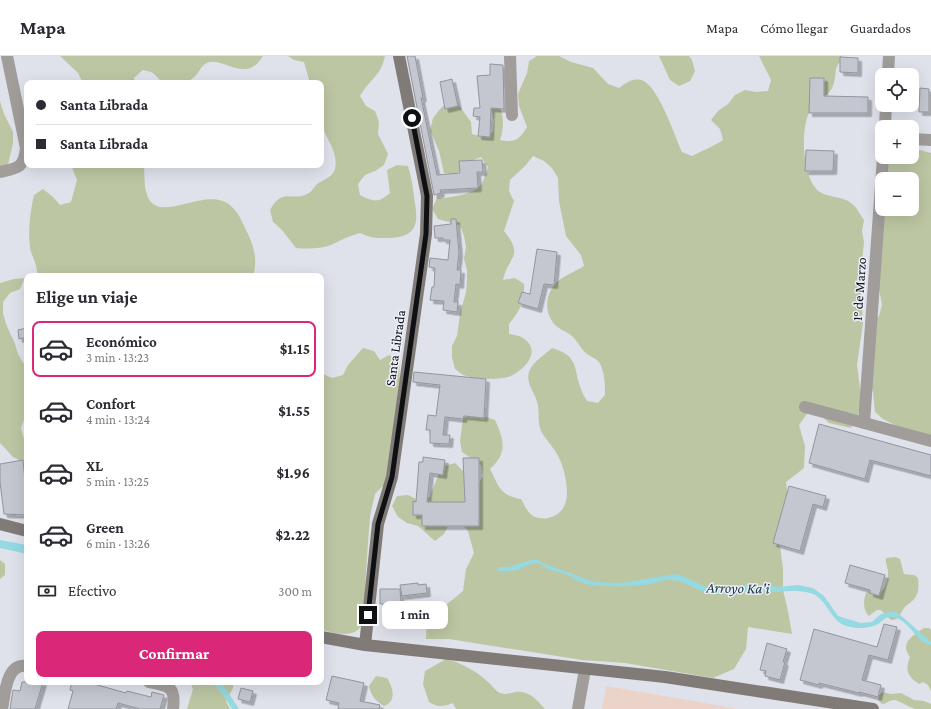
<!DOCTYPE html>
<html lang="es">
<head>
<meta charset="utf-8">
<style>
  body { margin:0; font-family:"Crimson Pro",serif; background:#f7f7f7; color:#2b2b33; height:100vh; display:flex; flex-direction:column; font-size:15px; white-space:nowrap }
  * { box-sizing:border-box; margin:0 }
  p { font-size:13px; color:#7c7c81 }
  .icon { flex:none; width:22px; height:22px; fill:none; stroke:currentColor; stroke-width:2; stroke-linecap:round; stroke-linejoin:round }
  .map { position:relative; flex:1; overflow:hidden }
  .side { position:absolute; left:24px; top:217px; width:300px; height:412px; display:flex; flex-direction:column; background:#fff; border-radius:8px; box-shadow:0 4px 16px #0002 }
  .side>* { flex:none }
  .guide { position:absolute; left:24px; top:24px; width:300px; height:88px; border-radius:8px; box-shadow:0 4px 16px #0002; display:grid; align-content:center; height:88px; padding:0 12px; background:#fff }
  .tools { position:absolute; left:875px; top:12px; display:grid; gap:8px }
  .tools a { display:grid; place-items:center; width:44px; height:44px; border-radius:8px; background:#fff; box-shadow:0 4px 16px #0002; font-size:20px }
  .end { position:absolute; width:18px; height:18px; margin:-9px; border:5px solid #0f1013; background:#fff; box-shadow:0 0 0 2px #fff }
  .from { border-radius:50% }
  .bubble { position:absolute; height:28px; border-radius:8px; background:#fff; box-shadow:0 4px 16px #0002; font-size:13px; font-weight:700; line-height:28px; text-align:center }
  .guide b { display:flex; align-items:center; gap:14px; height:38px; font-size:15px }
  .guide b+b { border-top:1px solid #e1e1e2 }
  .guide i { width:10px; height:10px; background:#2b2b33 }
  ul { padding:0; list-style:none }
  li { display:flex; align-items:center; gap:12px; height:56px; margin:0 8px 6px; padding:0 4px; border:2px solid transparent; border-radius:8px }
  li div { flex:1 }
  li b { display:block; font-size:15px }
  li em { font-style:normal; font-weight:700 }
  li.current { border-color:#db2777 }
  li>.icon { width:36px; height:36px; stroke-width:1.5 }
  h2 { padding:0 12px; font-size:18px; line-height:48px }
  .pay { display:flex; align-items:center; gap:10px; height:44px; padding:0 12px; font-size:15px }
  .pay p { margin-inline-start:auto }
  .button { display:flex; gap:8px; margin-top:auto; padding:8px 12px }
  .button a { flex:1; height:46px; border-radius:8px; background:#db2777; color:#fff; font-size:16px; font-weight:700; line-height:46px; text-align:center }
  header { display:flex; align-items:center; gap:24px; box-sizing:border-box; height:56px; padding:0 20px; background:#fff; border-bottom:1px solid #e1e1e2 }
  header strong { font-size:19px }
  nav { display:flex; gap:22px; margin-inline-start:auto; font-size:14px }
  .map>svg:first-child { display:block }
</style>
</head>
<body>
<header>
<strong>Mapa</strong>
<nav><a>Mapa</a><a>Cómo llegar</a><a>Guardados</a></nav>
</header>
<div class="map">
<svg width="931" height="653" viewBox="0 0 931 653">
  <defs>
    <filter id="shadow"><feDropShadow dx="3.5" dy="3.5" stdDeviation="0" flood-color="#0004"/></filter>
  </defs>
  <rect width="100%" height="100%" fill="#dfe2eb"/>
  <path fill="#ebd3c9" d="M606,630L722,650L737,653H602Z"/>
  <path fill="#bcc6a3" d="M60,0H263C246,29 223,0 207,7C200,10 199,18 193,22C186,28 174,28 166,27C160,26 159,22 154,18C151,15 146,15 143,14L134,22L135,27H83L78,17Z
    M288,0H385C381,20 369,24 360,40L366,50L375,55L379,66L378,78L388,98L384,109L375,115L365,119L358,128L360,139C373,146 379,147 390,137L387,114L397,109L408,110C411,120 413,130 414,141C418,164 420,181 390,182C377,182 373,183 360,177C349,180 341,184 331,189C320,193 307,193 296,192L282,174L273,166L270,154C283,130 293,147 309,137C312,135 314,131 317,128C323,124 333,121 335,113C339,92 323,82 321,64C319,52 321,39 321,27H310L304,6L294,4Z
    M537,0H559L571,6L593,12L608,28L619,32C626,27 632,22 641,24C658,28 675,81 682,96L692,100C703,94 713,91 723,84L720,73L711,64L718,55L728,48L735,39L745,34L756,36L768,35L771,24L759,0H842V3C840,6 837,9 836,13C835,20 835,28 831,34C826,41 818,44 813,50C799,66 801,124 820,136C829,142 843,140 851,147C857,151 860,159 864,164L862,175L864,186L860,223L863,267L857,309L860,332L861,352L851,372L829,367L812,351L799,369L805,390L804,412L786,426L789,448L788,469L780,490L783,512V534L788,555L792,578L748,571L746,593L734,613L713,622L625,607L582,604L449,583H426L427,560L446,549L463,535L466,513L474,497L468,475L461,467L449,468L444,478L435,485L418,470L407,467L398,461L392,450L397,440L408,439L418,444L429,442L438,420L445,410L455,407L463,415L467,424L477,430L483,420L481,409L462,396L460,385L463,362C477,359 483,359 495,364C504,384 508,397 490,413C499,430 499,439 521,443C524,448 527,456 533,460C536,462 544,463 548,462C566,458 569,443 566,426C565,415 560,401 553,392C549,386 544,381 541,375C538,367 539,359 538,350C537,339 525,328 529,316C531,308 546,297 552,292C579,300 573,311 581,333C582,337 585,341 587,345L598,347L605,339C605,327 605,317 599,306C596,302 590,301 586,297C580,292 578,286 573,281C568,276 560,274 555,269C544,256 545,239 556,227C564,219 575,216 584,210L581,199L566,180L559,145L558,122L552,112L544,105L533,100L526,109L510,124L509,135L514,145L504,175C525,201 508,200 503,224L515,222L524,228C525,245 520,255 509,268V278C513,279 518,279 521,281C544,293 525,315 508,321C498,324 476,323 466,320C462,319 458,315 455,313L452,301V290L457,280L460,258L466,236L467,225V214L464,203L466,191L464,180L460,169L438,163L432,153L437,142C448,142 471,139 479,131C484,126 486,117 488,111L481,101L471,105L455,119L444,117L439,95L430,74L433,62L440,53L448,46L458,48L471,66L472,78L483,81L493,76L494,65L491,53L495,42C504,56 505,69 500,84C515,87 519,84 527,71L519,50L518,38L527,17L529,5Z
    M659,0H689L692,4L695,15L690,25L679,30L670,24Z
    M0,45L4,58L13,76V87L8,109L0,116Z
    M912,92L931,97V387L883,363L875,356L873,336L870,326L871,266L879,260L882,249L878,227L884,159L887,153H912V123H884L882,101H912Z
    M71,109H144C145,121 143,138 152,147C169,163 212,128 233,152C240,159 243,168 247,176C254,190 258,205 253,220H37C38,211 34,204 31,196C27,178 30,157 34,139L43,133L53,141L60,149L71,146L77,124Z
    M25,222L20,233L10,237L3,246V257L6,268L15,288L18,298L24,308L27,324V360L25,361L21,372L24,383L27,386V408L13,401L0,387V227L14,223Z
    M363,292L374,295L380,304L389,299L399,304L400,326L392,425L382,431L375,438L370,460L366,515L364,561C363,564 362,568 361,570C354,583 331,577 321,573V317L332,322L343,319L348,309Z
    M896,501L900,503L904,518L914,519L918,522C919,531 919,540 911,546C909,548 905,550 904,552C899,559 900,564 891,564L881,554H877L869,560C863,554 863,545 866,537L871,535L880,536C885,533 888,525 888,519C889,513 885,508 886,502Z
    M0,504L5,508V519L0,523Z
    M924,572H929L931,574V635L928,629L923,626L919,628C907,620 905,614 910,601C899,587 913,579 924,572Z
    M446,603C460,606 476,615 487,625C491,628 494,633 498,636C507,640 508,637 516,636C529,634 538,645 545,653H456L453,647C443,651 437,651 429,646L423,628L425,615Z
    M376,620L387,622C393,631 397,646 384,650C375,645 371,639 369,630Z
    M190,626H233V632L226,645L230,653H187L193,633Z
    M883,636L891,638L901,637L914,644L924,645L931,648V653C926,653 919,653 915,653C909,651 900,645 894,644C889,644 886,648 882,648L878,644L879,639Z"/>
  <path fill="#95d9e2" d="M0,484L27,489V498L0,492Z
    M535,503L545,508L594,526L622,527L676,518L685,521L710,533L723,531L731,533L751,528L779,531L798,529L813,532L824,540L838,560L861,567L872,566L881,558L893,555L898,557L931,586V589C915,586 910,564 893,561C886,560 883,565 878,568C868,574 849,573 840,567C829,559 824,540 810,537C798,534 789,535 777,536C770,536 763,534 756,534C741,535 726,538 711,537C697,536 687,525 671,524C664,523 657,527 650,528C635,530 620,531 605,530C597,530 588,529 581,526C577,525 574,522 570,520C564,517 557,516 550,514C546,512 542,508 537,507C529,507 523,512 517,514C511,515 505,515 498,515L499,511H508Z
    M212,626H221L239,653H232L224,640Z"/>
  <path fill="#c4c7d0" stroke="#92959e" filter="url(#shadow)" d="M407,0H415L423,42H421L437,119L460,117L459,105L482,104L483,116H477L478,132L440,134L441,137L434,139Z
    M840,1L858,2V17L840,16Z
    M490,8L503,9L504,53L491,52L490,81L478,80L480,61L473,60L474,52H480L477,20L490,19Z
    M810,22H824V40L868,41V57H809Z
    M452,23L458,50L445,53L440,26Z
    M920,32L929,33V56H919Z
    M806,94L834,95L833,115H805Z
    M451,163H456L459,197L457,214H461L460,229L456,228L454,246H458L457,256L443,254L444,245L430,244L432,231H434L435,212L429,211L430,202L448,204L450,184H443V182H435L434,170L451,168Z
    M537,193L557,196L554,229L544,228L538,253L518,247L522,236L530,238Z
    M27,272V281L19,283L18,274Z
    M414,316L486,323L484,362L464,360L463,363L445,361L443,379H450L449,388L430,387V374H426L428,359L436,360L440,329L413,326Z
    M819,368L931,399V420L870,404L865,423L809,407Z
    M423,401L445,404L443,419L430,417L427,446H465L463,402H479V470H422V459H413V445L416,446L419,406H423Z
    M23,404L25,425L27,424V459L4,458L0,426V408Z
    M789,430L826,440L823,451L813,448L800,495L773,487Z
    M850,509L885,519L879,540L870,537V534L845,527Z
    M418,527V529L426,528L427,537L402,540L400,529Z
    M380,533H400L401,548H380Z
    M884,568L897,571L888,604L869,599L862,624L881,629L878,641L859,636V637L819,627V629L800,624L814,573L877,591Z
    M767,587L787,593L783,606H785L780,624L765,620L766,615L760,614Z
    M332,620L364,627L360,645L380,649L379,653H338L339,647L326,644Z
    M22,626H43L35,653H10L13,634L20,635Z
    M72,626H87L126,637L127,635L151,641L152,636L164,639L160,653H140L118,647L116,653H68L73,635L70,634Z
    M241,632L253,635L250,646L238,643Z"/>
  <g fill="none" stroke-linecap="round" stroke-linejoin="round">
    <path stroke="#a19d9b" stroke-width="12" d="M510,0L512,59
      M888,19L889,0
      M885,71L886,49
      M912,83L931,84
      M0,116C18,112 24,112 26,92L7,0
      M805,351L931,385
      M864,367L883,101
      M149,626C169,630 176,630 173,653
      M2,653C5,639 6,606 27,610
      M578,653L585,613"/>
    <path stroke="#817b78" stroke-width="12" d="M0,468L27,475
      M321,581L365,589L665,621L873,653
      M365,589L378,468L392,421L426,178L427,140L399,0"/>
  </g>
  <g fill="none" stroke-linecap="round" stroke-linejoin="round">
    <path stroke="#0f1013" stroke-width="5" d="M368,559L378,468L392,421L426,178L427,140L412,62"/>
  </g>
  <g text-anchor="middle" stroke-width="3" stroke-linejoin="round" paint-order="stroke">
    <g font-size="14" fill="#0f1013" stroke="#eceff9">
      <text transform="translate(859 233) rotate(-86)" y="5">1° de Marzo</text>
      <text transform="translate(395 292) rotate(-82)" y="5">Santa Librada</text>
    </g>
    <g font-size="15" font-style="italic" fill="#14363a" stroke="#eceff9">
      <text transform="translate(738 532) rotate(1)" y="5">Arroyo Ka'i</text>
    </g>
  </g>
</svg>
<div class="tools">
<a><svg class="icon" aria-label="locate" viewBox="0 0 24 24"><circle cx="12" cy="12" r="6"/><path d="M12 2v4M12 18v4M2 12h4M18 12h4"/></svg></a>
<a>+</a>
<a>−</a>
</div>
<i class="end from" style="left:412px;top:62px"></i>
<i class="end" style="left:368px;top:559px"></i>
<div class="bubble" style="left:382px;top:545px;width:66px">1 min</div>
<div class="guide">
<b><i class="from"></i>Santa Librada</b>
<b><i></i>Santa Librada</b>
</div>
<section class="side">
<h2>Elige un viaje</h2>
<ul>
<li class="current"><svg class="icon" aria-label="car" viewBox="0 0 24 24"><path d="M5 17H2v-5l4-1 3-4h7l3 4 3 1v5h-3M9 17h6M6 11h13"/><circle cx="7" cy="17" r="2"/><circle cx="17" cy="17" r="2"/></svg><div><b>Económico</b><p>3 min · 13:23</p></div><em>$1.15</em></li>
<li><svg class="icon" aria-label="car" viewBox="0 0 24 24"><path d="M5 17H2v-5l4-1 3-4h7l3 4 3 1v5h-3M9 17h6M6 11h13"/><circle cx="7" cy="17" r="2"/><circle cx="17" cy="17" r="2"/></svg><div><b>Confort</b><p>4 min · 13:24</p></div><em>$1.55</em></li>
<li><svg class="icon" aria-label="car" viewBox="0 0 24 24"><path d="M5 17H2v-5l4-1 3-4h7l3 4 3 1v5h-3M9 17h6M6 11h13"/><circle cx="7" cy="17" r="2"/><circle cx="17" cy="17" r="2"/></svg><div><b>XL</b><p>5 min · 13:25</p></div><em>$1.96</em></li>
<li><svg class="icon" aria-label="car" viewBox="0 0 24 24"><path d="M5 17H2v-5l4-1 3-4h7l3 4 3 1v5h-3M9 17h6M6 11h13"/><circle cx="7" cy="17" r="2"/><circle cx="17" cy="17" r="2"/></svg><div><b>Green</b><p>6 min · 13:26</p></div><em>$2.22</em></li>
</ul>
<div class="pay"><svg class="icon" aria-label="cash" viewBox="0 0 24 24"><path d="M3 7h18v10H3z"/><circle cx="12" cy="12" r="2"/></svg>Efectivo<p>300 m</p></div>
<div class="button"><a>Confirmar</a></div>
</section>
</div>
</body>
</html>
